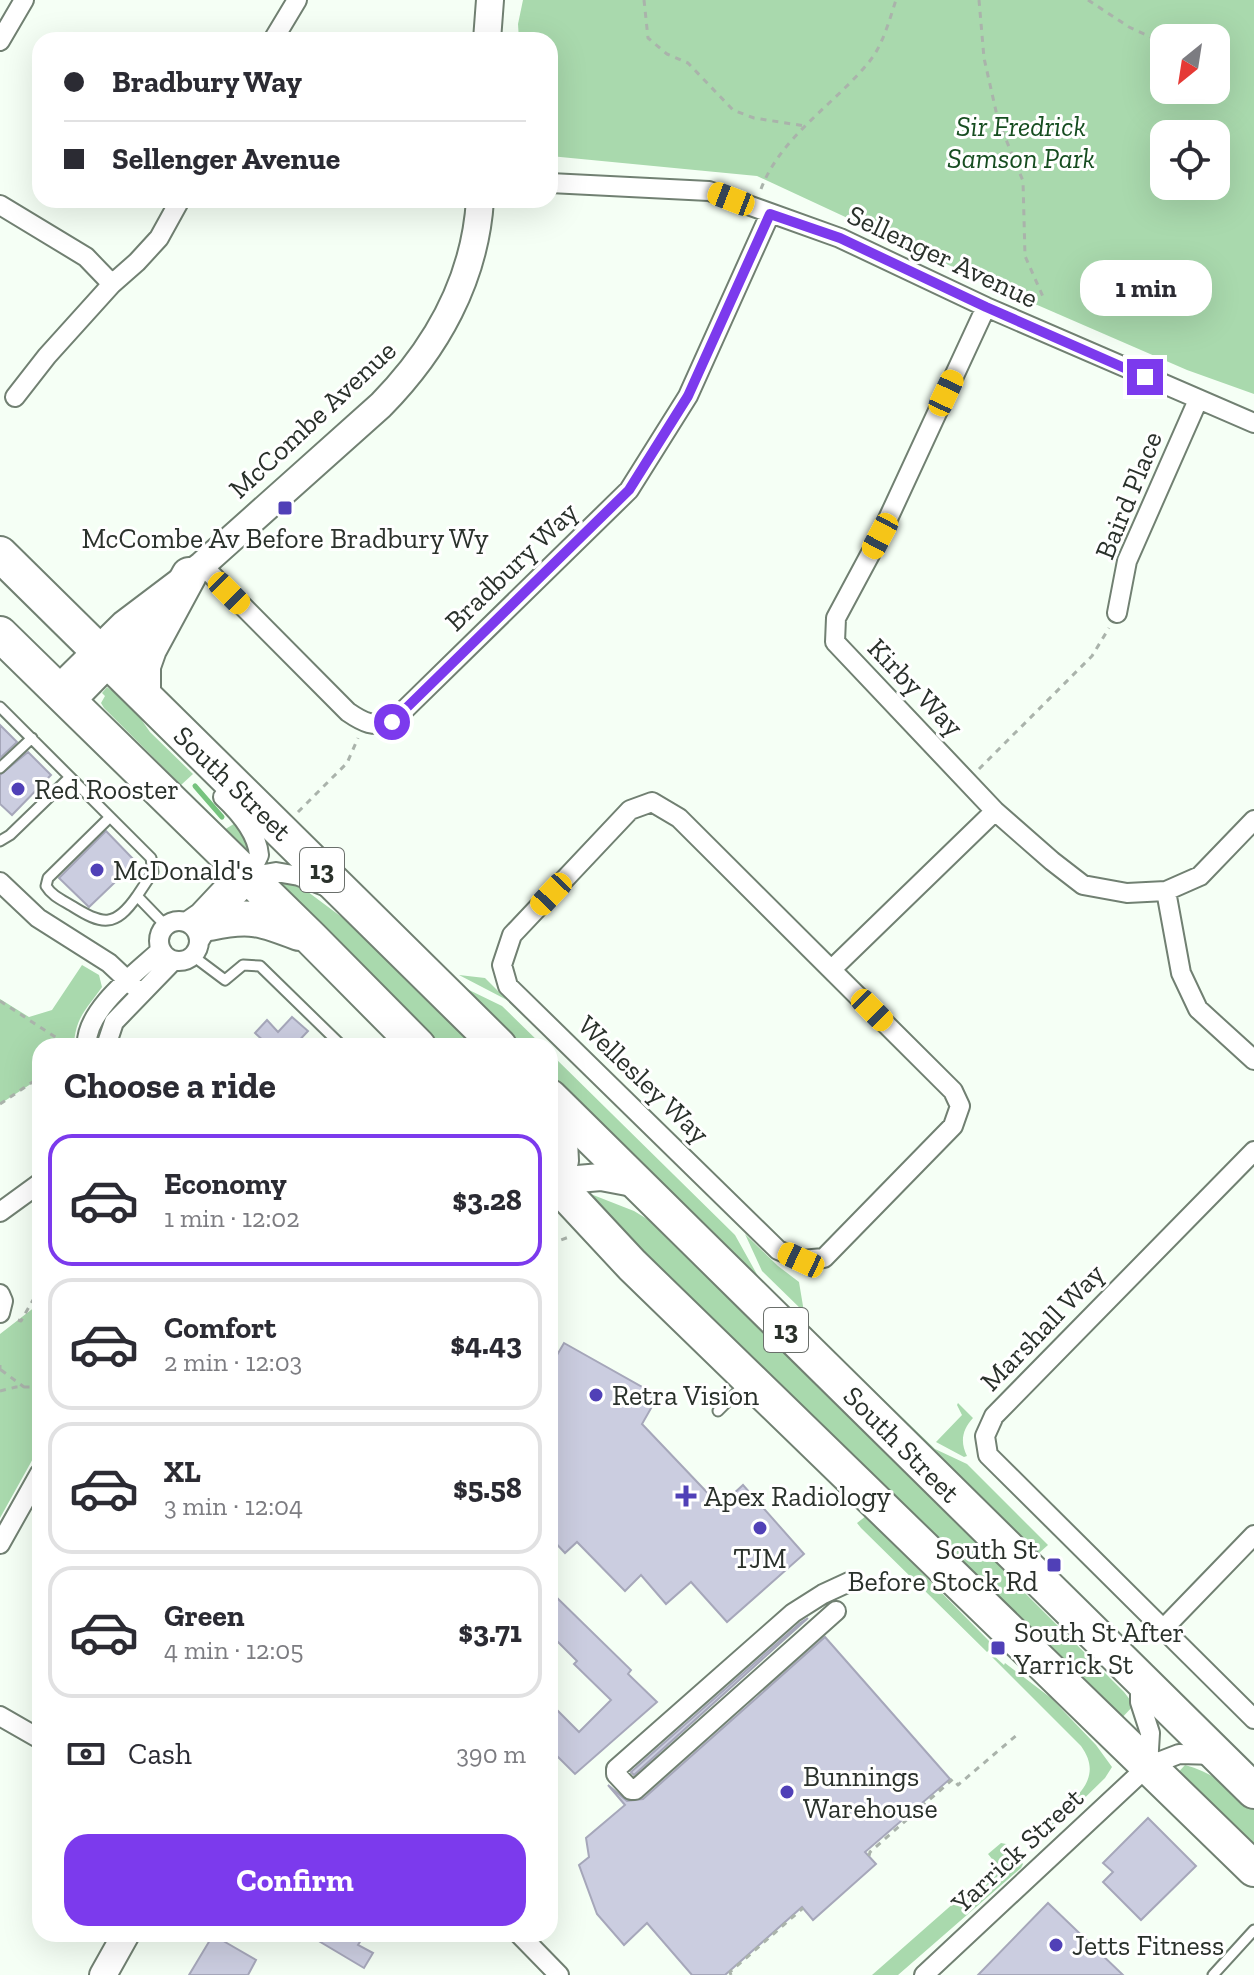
<!DOCTYPE html>
<html lang="en">
<head>
<meta charset="utf-8">
<style>
  body { margin:0; font-family:"Zilla Slab",serif; background:#f2f2f3; color:#2b2b33; height:100vh; display:flex; flex-direction:column; font-size:30px; white-space:nowrap }
  * { box-sizing:border-box; margin:0 }
  p { font-size:26px; color:#7c7c81 }
  .icon { flex:none; width:44px; height:44px; fill:none; stroke:currentColor; stroke-width:2; stroke-linecap:round; stroke-linejoin:round }
  .map { position:relative; flex:1; overflow:hidden }
  .details { position:absolute; left:32px; top:1038px; width:526px; height:904px; display:flex; flex-direction:column; background:#fff; border-radius:24px; box-shadow:0 8px 32px #0002 }
  .details>* { flex:none }
  .guide { position:absolute; left:32px; top:32px; width:526px; height:176px; border-radius:24px; box-shadow:0 8px 32px #0002; display:grid; align-content:center; height:176px; padding:0 32px; background:#fff }
  .needle { width:52px; rotate:210deg }
  .controls { position:absolute; left:1150px; top:24px; display:grid; gap:16px }
  .controls a { display:grid; place-items:center; width:80px; height:80px; border-radius:16px; background:#fff; box-shadow:0 8px 32px #0002; font-size:40px }
  .end { position:absolute; width:36px; height:36px; margin:-18px; border:10px solid #7c3aed; background:#fff; box-shadow:0 0 0 4px #fff }
  .from { border-radius:50% }
  .bubble { position:absolute; height:56px; border-radius:24px; background:#fff; box-shadow:0 8px 32px #0002; font-size:26px; font-weight:700; line-height:56px; text-align:center }
  .car { position:absolute; width:24px; height:48px; margin:-24px -12px; border-radius:10px; box-shadow:0 0 6px 2px #0007; background:linear-gradient(#f5c518 24%,#345 0 40%,#f5c518 0 76%,#345 0 86%,#f5c518 0) }
  .guide b { display:flex; align-items:center; gap:28px; height:76px; font-size:30px }
  .guide b+b { border-top:2px solid #e1e1e2 }
  .guide i { width:20px; height:20px; background:#2b2b33 }
  ul { padding:0; list-style:none }
  li { display:flex; align-items:center; gap:24px; height:132px; margin:0 16px 12px; padding:0 16px; border:4px solid #e1e1e2; border-radius:24px }
  li div { flex:1 }
  li b { display:block; font-size:30px }
  li em { font-style:normal; font-weight:700 }
  li.current { border-color:#7c3aed }
  li>.icon { width:72px; height:72px; stroke-width:1.5 }
  h2 { padding:0 32px; font-size:36px; line-height:96px }
  .pay { display:flex; align-items:center; gap:20px; height:88px; padding:0 32px; font-size:30px }
  .pay p { margin-inline-start:auto }
  .primary-button { display:flex; gap:16px; margin-top:auto; padding:16px 32px }
  .primary-button a { flex:1; height:92px; border-radius:24px; background:#7c3aed; color:#fff; font-size:32px; font-weight:700; line-height:92px; text-align:center }
  .map>svg:first-child { display:block }
</style>
</head>
<body>
<div class="map">
<svg width="1254" height="1975" viewBox="0 0 1254 1975">
  <rect width="100%" height="100%" fill="#f5fff5"/>
  <path fill="#a9d9ad" fill-rule="evenodd" d="M523,0H1254V394L1187,370L996,287L757,176L550,156V40H519L518,24ZM1164,38H1216V90H1164ZM1164,134H1216V186H1164Z
    M107,687L111,690L115,688L129,702L150,732L193,774L181,785L104,708L101,703L105,696L102,693Z
    M237,822L255,859L219,833Z
    M275,876L300,886L359,930L457,1025L471,1046H433L271,878Z
    M396,921L467,989L502,1006L543,1046H513Z
    M82,965L99,975L102,987C87,1009 75,1017 74,1046H40V1078L0,1104V999L29,1017L52,1010Z
    M459,975L485,978L507,1000Z
    M550,1053L735,1235L759,1278L773,1293L935,1449L967,1464L1048,1545L1039,1553L550,1082Z
    M588,1193L634,1211L657,1225L990,1551L1016,1584L1124,1692L1134,1705L1118,1722L586,1195Z
    M745,1234L778,1266L799,1282L804,1312L762,1271Z
    M40,1303V1446L0,1518V1334Z
    M958,1403L973,1418C962,1430 960,1442 967,1456L964,1457L936,1442L962,1415L957,1405Z
    M866,1516L991,1643L992,1647L987,1652L861,1528L857,1523Z
    M993,1655L1004,1665L1005,1663L1051,1698L1096,1745L1112,1767L1105,1778L1056,1826H1042C1066,1804 1108,1783 1081,1746L991,1656Z
    M1185,1765C1212,1772 1232,1789 1254,1807V1852L1174,1777Z
    M1001,1843L1006,1844L1023,1864L1021,1868L898,1975H872L997,1865L988,1854Z"/>
  <g fill="none" stroke-linecap="round" stroke-linejoin="round">
    <path stroke="#75c37d" stroke-width="5" d="M195,786L222,817"/>
  </g>
  <path fill="#cbcde0" stroke="#a6a7ba" stroke-width="2" d="M0,725L17,742L0,758Z
    M28,752L51,775L12,815L0,804V775Z
    M106,831L136,862L89,907L59,878Z
    M292,1017L308,1031L294,1046H265L267,1044L255,1033L267,1020L278,1032Z
    M564,1343L658,1396L642,1424L720,1506L743,1485L804,1554L727,1622L691,1582L666,1604L641,1575L625,1591L577,1542L565,1553L550,1537V1367Z
    M550,1591L631,1670L628,1674L657,1702L575,1774L550,1749V1703L579,1732L611,1700L574,1664L577,1661L550,1634Z
    M808,1618L634,1775L631,1772L800,1623Z
    M825,1637L950,1779L865,1852L876,1864L813,1920L802,1907L725,1975H692L647,1923L624,1945L597,1914L579,1865L589,1857L586,1838L625,1805L608,1785L627,1801L643,1799Z
    M1148,1818L1196,1866L1141,1920L1103,1882L1113,1872L1103,1863Z
    M1048,1903L1123,1975H978Z
    M307,1934H365L358,1945L373,1953L364,1968Z
    M213,1935L256,1960L248,1975H189Z"/>
  <g fill="none" stroke-linecap="round" stroke-linejoin="round">
    <defs>
      <path id="lane" d="M0,707L151,858L153,872L137,896L166,926
        M0,768L32,738
        M110,817L48,878L46,886C52,896 62,900 72,906C102,925 115,928 137,896
        M0,841L10,835L70,777
        M193,956L225,980L243,965L260,966L342,1046
        M718,1411L745,1384
        M1213,1975L1254,1930"/>
      <path id="street" d="M273,40L297,0
        M0,41L24,0
        M550,183L709,191L840,238L986,307L1254,423
        M0,205L86,257L112,284
        M986,307L880,536L836,618L835,642L995,811L1052,861L1083,885L1127,893L1166,891L1200,876L1254,820
        M15,397L47,356L112,284L137,262L159,238L180,200
        M202,565L348,712C364,723 373,727 392,722L629,490L688,396L770,214
        M1117,613L1127,561L1198,400
        M652,802L679,818L953,1091L960,1106L953,1126L824,1258L801,1260L778,1250L508,986L502,965L512,935L630,810Z
        M0,882L38,918L109,963L141,993
        M1166,891L1181,973L1198,1009L1254,1060
        M159 941a20 20 0 1 1 40 0a20 20 0 1 1-40 0Z
        M186,922L199,913L230,880L276,872L299,876L327,887
        M200,940L210,923L241,892L259,855C257,832 239,812 223,797
        M832,969L995,811
        M87,1046C84,1011 137,972 161,950
        M106,1046L114,1022L173,961
        M1254,1151L994,1416L985,1436L988,1455L1254,1719
        M0,1212L40,1183
        M0,1294L3,1301L0,1313
        M0,1544L40,1473
        M836,1611L635,1790H631L616,1774V1769L793,1613L823,1594L849,1582
        M1163,1629L1254,1535
        M1140,1679V1702L1150,1733L1148,1766
        M0,1716L40,1739
        M519,1934L559,1975
        M924,1975L1148,1766L1179,1754L1216,1755"/>
      <path id="secondary" d="M487,40L490,0
        M57,690L124,624L202,565L381,405C436,349 475,280 480,200
        M70,703L148,623
        M554,1181L601,1177L638,1184
        M550,1190L565,1161L564,1140L551,1099
        M103,1975L126,1934"/>
      <path id="highway" d="M0,554L499,1046
        M0,634L311,938L418,1046
        M143,695V666L149,649L189,575
        M210,923C250,914 263,919 299,933
        M550,1097L1254,1791
        M550,1177L632,1265L1254,1869"/>
    </defs>
    <use href="#lane" stroke="#718072" stroke-width="13"/>
    <use href="#street" stroke="#718072" stroke-width="22"/>
    <use href="#secondary" stroke="#718072" stroke-width="30"/>
    <use href="#highway" stroke="#718072" stroke-width="38"/>
    <path stroke="#aab3ab" stroke-width="3" stroke-dasharray="6 6" stroke-linecap="butt" d="M644,0L648,38L667,54L688,63L733,110L754,118L805,126
      M979,0L984,58L998,120L1023,181L1025,256L1044,299
      M1088,0L1129,27L1164,43
      M761,189C781,136 834,105 869,62C883,45 889,21 896,0
      M979,769L1092,656L1109,628
      M298,812L347,763L358,738
      M0,1001L63,1042
      M0,1104L40,1077
      M550,1244L569,1237
      M37,1316H40
      M18,1320L21,1321L33,1300L40,1295
      M0,1365V1373
      M1,1370L24,1387
      M0,1391L16,1387H40
      M869,1856L870,1852L953,1779L958,1785L1018,1734
      M731,1975L730,1972L803,1908"/>
    <use href="#lane" stroke="#fff" stroke-width="9"/>
    <use href="#street" stroke="#fff" stroke-width="18"/>
    <use href="#secondary" stroke="#fff" stroke-width="26"/>
    <use href="#highway" stroke="#fff" stroke-width="34"/>
  </g>
  <g fill="none" stroke-linecap="round" stroke-linejoin="round">
    <path stroke="#7c3aed" stroke-width="10" d="M392,722L629,490L688,396L770,214L840,238L986,307L1145,377"/>
  </g>
  <g fill="#5040b7" stroke="#fff" stroke-width="3">
    <rect x="277" y="500" width="16" height="16" rx="4"/>
    <circle cx="18" cy="789" r="8"/>
    <circle cx="97" cy="870" r="8"/>
    <circle cx="596" cy="1395" r="8"/>
    <path d="M682 1484h8v8h8v8h-8v8h-8v-8h-8v-8h8z"/>
    <circle cx="760" cy="1528" r="8"/>
    <rect x="1046" y="1557" width="16" height="16" rx="4"/>
    <rect x="990" y="1640" width="16" height="16" rx="4"/>
    <circle cx="787" cy="1792" r="8"/>
    <circle cx="1056" cy="1945" r="8"/>
  </g>
  <g text-anchor="middle" stroke-width="6" stroke-linejoin="round" paint-order="stroke">
    <g fill="#fff" stroke="#6a6f6b" stroke-width="2">
      <rect x="300" y="848" width="44" height="44" rx="6"/>
      <rect x="764" y="1308" width="44" height="44" rx="6"/>
    </g>
    <g font-size="26" font-weight="bold" fill="#2a312b">
      <text x="322" y="879">13</text>
      <text x="786" y="1339">13</text>
    </g>
    <g font-size="28" font-style="italic" fill="#164d20" stroke="#fff">
      <text x="1021" y="136">Sir Fredrick<tspan x="1021" dy="32">Samson Park</tspan></text>
    </g>
    <g font-size="28" fill="#2a312b" stroke="#fff">
      <text transform="translate(943 256) rotate(25)" y="10">Sellenger Avenue</text>
      <text transform="translate(312 419) rotate(-43)" y="10">McCombe Avenue</text>
      <text transform="translate(1128 495) rotate(-68)" y="10">Baird Place</text>
      <text transform="translate(511 566) rotate(-44)" y="10">Bradbury Way</text>
      <text transform="translate(916 687) rotate(46)" y="10">Kirby Way</text>
      <text transform="translate(233 783) rotate(44)" y="10">South Street</text>
      <text transform="translate(644 1079) rotate(44)" y="10">Wellesley Way</text>
      <text transform="translate(1042 1327) rotate(-46)" y="10">Marshall Way</text>
      <text transform="translate(902 1444) rotate(45)" y="10">South Street</text>
      <text transform="translate(1017 1850) rotate(-43)" y="10">Yarrick Street</text>
    </g>
    <g font-size="28" fill="#2a312b" stroke="#fff" text-anchor="start">
      <text x="285" y="548" text-anchor="middle">McCombe Av Before Bradbury Wy</text>
      <text x="34" y="799">Red Rooster</text>
      <text x="113" y="880">McDonald's</text>
      <text x="612" y="1405">Retra Vision</text>
      <text x="704" y="1506">Apex Radiology</text>
      <text x="1038" y="1559" text-anchor="end">South St<tspan x="1038" dy="32">Before Stock Rd</tspan></text>
      <text x="760" y="1568" text-anchor="middle">TJM</text>
      <text x="1014" y="1642">South St After<tspan x="1014" dy="32">Yarrick St</tspan></text>
      <text x="803" y="1786">Bunnings<tspan x="803" dy="32">Warehouse</tspan></text>
      <text x="1072" y="1955">Jetts Fitness</text>
    </g>
  </g>
</svg>
<div class="controls">
<a><svg class="needle" viewBox="-14 -14 28 28"><path d="M0-13l5 13h-10z" fill="#e53935"/><path d="M0 13l5-13h-10z" fill="#7c7c81"/></svg></a>
<a><svg class="icon" aria-label="locate" viewBox="0 0 24 24"><circle cx="12" cy="12" r="6"/><path d="M12 2v4M12 18v4M2 12h4M18 12h4"/></svg></a>
</div>
<i class="end from" style="left:392px;top:722px"></i>
<i class="end" style="left:1145px;top:377px"></i>
<div class="bubble" style="left:1080px;top:260px;width:132px">1 min</div>
<i class="car" style="left:731px;top:199px;rotate:291deg"></i>
<i class="car" style="left:946px;top:393px;rotate:25deg"></i>
<i class="car" style="left:880px;top:536px;rotate:208deg"></i>
<i class="car" style="left:229px;top:593px;rotate:135deg"></i>
<i class="car" style="left:551px;top:894px;rotate:223deg"></i>
<i class="car" style="left:872px;top:1010px;rotate:135deg"></i>
<i class="car" style="left:801px;top:1260px;rotate:295deg"></i>
<div class="guide">
<b><i class="from"></i>Bradbury Way</b>
<b><i></i>Sellenger Avenue</b>
</div>
<section class="details">
<h2>Choose a ride</h2>
<ul>
<li class="current"><svg class="icon" aria-label="car" viewBox="0 0 24 24"><path d="M5 17H2v-5l4-1 3-4h7l3 4 3 1v5h-3M9 17h6M6 11h13"/><circle cx="7" cy="17" r="2"/><circle cx="17" cy="17" r="2"/></svg><div><b>Economy</b><p>1 min · 12:02</p></div><em>$3.28</em></li>
<li><svg class="icon" aria-label="car" viewBox="0 0 24 24"><path d="M5 17H2v-5l4-1 3-4h7l3 4 3 1v5h-3M9 17h6M6 11h13"/><circle cx="7" cy="17" r="2"/><circle cx="17" cy="17" r="2"/></svg><div><b>Comfort</b><p>2 min · 12:03</p></div><em>$4.43</em></li>
<li><svg class="icon" aria-label="car" viewBox="0 0 24 24"><path d="M5 17H2v-5l4-1 3-4h7l3 4 3 1v5h-3M9 17h6M6 11h13"/><circle cx="7" cy="17" r="2"/><circle cx="17" cy="17" r="2"/></svg><div><b>XL</b><p>3 min · 12:04</p></div><em>$5.58</em></li>
<li><svg class="icon" aria-label="car" viewBox="0 0 24 24"><path d="M5 17H2v-5l4-1 3-4h7l3 4 3 1v5h-3M9 17h6M6 11h13"/><circle cx="7" cy="17" r="2"/><circle cx="17" cy="17" r="2"/></svg><div><b>Green</b><p>4 min · 12:05</p></div><em>$3.71</em></li>
</ul>
<div class="pay"><svg class="icon" aria-label="cash" viewBox="0 0 24 24"><path d="M3 7h18v10H3z"/><circle cx="12" cy="12" r="2"/></svg>Cash<p>390 m</p></div>
<div class="primary-button"><a>Confirm</a></div>
</section>
</div>
</body>
</html>
